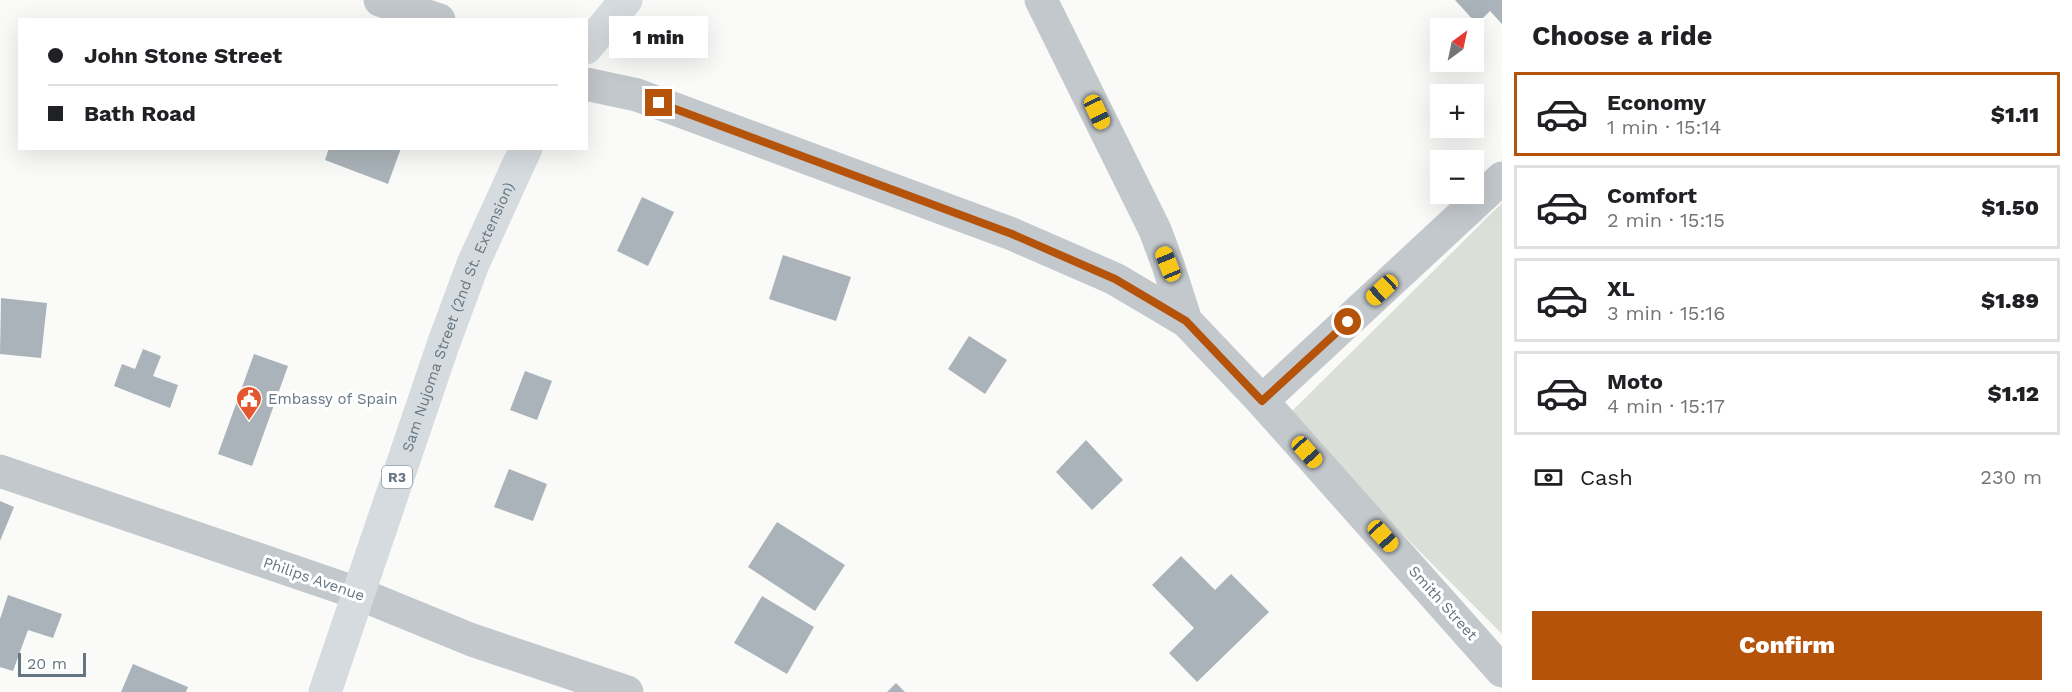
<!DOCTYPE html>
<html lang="en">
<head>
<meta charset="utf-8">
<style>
  body { margin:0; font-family:"Work Sans",sans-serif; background:#f6f6f6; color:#202124; height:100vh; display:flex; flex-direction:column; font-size:22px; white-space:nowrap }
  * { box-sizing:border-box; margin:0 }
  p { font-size:20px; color:#757577 }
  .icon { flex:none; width:33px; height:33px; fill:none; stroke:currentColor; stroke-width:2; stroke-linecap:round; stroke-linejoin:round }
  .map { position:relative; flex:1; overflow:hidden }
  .drawer { display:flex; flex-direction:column; background:#fff; width:570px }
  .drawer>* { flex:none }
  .banner { position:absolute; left:18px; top:18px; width:570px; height:132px; border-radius:0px; box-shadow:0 6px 24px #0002; display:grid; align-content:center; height:132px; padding:0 30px; background:#fff }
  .needle { width:39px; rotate:33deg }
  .buttons { position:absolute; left:1430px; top:18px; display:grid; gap:12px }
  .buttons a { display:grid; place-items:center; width:54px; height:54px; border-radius:0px; background:#fff; box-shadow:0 6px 24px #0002; font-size:30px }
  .scale { position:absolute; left:18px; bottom:15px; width:68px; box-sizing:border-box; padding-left:6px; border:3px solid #657683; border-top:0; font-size:16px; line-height:21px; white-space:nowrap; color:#657683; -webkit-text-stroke:4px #fff; paint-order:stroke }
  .end { position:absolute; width:27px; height:27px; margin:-14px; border:8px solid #b45309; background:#fff; box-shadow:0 0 0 3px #fff }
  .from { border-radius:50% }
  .bubble { position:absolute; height:42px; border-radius:0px; background:#fff; box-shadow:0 6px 24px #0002; font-size:20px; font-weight:800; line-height:42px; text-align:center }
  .car { position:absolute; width:18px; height:36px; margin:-18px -9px; border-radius:8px; box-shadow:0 0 4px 2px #0007; background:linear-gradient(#f5c518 24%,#345 0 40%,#f5c518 0 76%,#345 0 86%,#f5c518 0) }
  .banner b { display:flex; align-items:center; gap:21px; height:57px; font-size:22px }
  .banner b+b { border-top:2px solid #e0e0e0 }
  .banner i { width:15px; height:15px; background:#202124 }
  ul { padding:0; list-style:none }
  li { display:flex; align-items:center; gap:18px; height:84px; margin:0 12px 9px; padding:0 18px; border:3px solid #e0e0e0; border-radius:0px }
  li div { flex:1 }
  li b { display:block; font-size:22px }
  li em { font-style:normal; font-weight:800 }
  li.current { border-color:#b45309 }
  li>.icon { width:54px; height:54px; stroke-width:1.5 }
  h2 { padding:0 30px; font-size:27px; line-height:72px }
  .pay { display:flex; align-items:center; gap:15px; height:66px; padding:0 30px; font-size:22px }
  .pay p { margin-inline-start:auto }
  .cta { display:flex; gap:12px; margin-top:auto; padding:12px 30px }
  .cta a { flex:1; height:69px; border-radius:0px; background:#b45309; color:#fff; font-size:24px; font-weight:800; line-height:69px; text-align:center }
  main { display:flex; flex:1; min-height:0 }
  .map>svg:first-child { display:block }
</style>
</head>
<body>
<main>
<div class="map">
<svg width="1502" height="692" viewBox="0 0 1502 692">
  <rect width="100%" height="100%" fill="#fafaf8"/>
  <path fill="#dadfd7" d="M1502,203V634L1286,417Z"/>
  <path fill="#aab3b9" d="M1455,0H1502V24L1490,11L1477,24Z
    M329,148H401L388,184L325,160Z
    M642,197L674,212L648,266L617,251Z
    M783,255L851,277L836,321L769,299Z
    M1,298L47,303L41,358L0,354Z
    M969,336L1007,360L985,394L948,369Z
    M143,349L161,356L153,376L178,385L170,408L114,386L122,364L135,369Z
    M254,354L288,366L252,466L218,454Z
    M525,371L552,381L537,420L510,410Z
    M1086,440L1123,480L1092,510L1056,472Z
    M509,469L547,484L533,521L494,507Z
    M0,501L14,507L0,541Z
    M777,522L845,565L815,611L748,567Z
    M1181,556L1215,590L1231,574L1269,612L1197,682L1169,653L1194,628L1152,585Z
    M8,595L62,614L53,638L28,630L13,671L0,667V619Z
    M762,596L814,627L787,674L734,643Z
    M133,664L188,687L186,692H121Z
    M896,683L905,692H887Z"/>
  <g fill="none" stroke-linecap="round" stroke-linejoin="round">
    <path stroke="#c3c8cc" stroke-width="33" d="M380,0L439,20
      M1041,0L1155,230L1168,265L1186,321
      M586,84L637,95L1012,234L1115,279L1186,321L1262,401L1502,671
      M1262,401L1502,178
      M0,471L357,593L472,640L627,692"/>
    <g stroke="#d6dbdf" stroke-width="33">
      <path d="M586,48L626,0"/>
      <path id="s1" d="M325,692L443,345L473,264L526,148"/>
    </g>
  </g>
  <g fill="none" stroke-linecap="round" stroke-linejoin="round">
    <path stroke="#b45309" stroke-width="8" d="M659,103L1012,234L1115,279L1186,321L1262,401L1348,322"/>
  </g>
  <defs>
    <symbol id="civic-pin" viewBox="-11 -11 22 30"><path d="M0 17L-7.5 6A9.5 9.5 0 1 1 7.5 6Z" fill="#e4572e" stroke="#fff"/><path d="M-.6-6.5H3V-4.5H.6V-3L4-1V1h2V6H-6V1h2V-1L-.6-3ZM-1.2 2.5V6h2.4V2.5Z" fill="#fff"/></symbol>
  </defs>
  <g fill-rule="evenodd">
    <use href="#civic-pin" x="234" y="384" width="30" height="40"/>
  </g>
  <g text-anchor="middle" stroke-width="6" stroke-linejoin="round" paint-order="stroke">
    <rect fill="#fff" stroke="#939fa8" stroke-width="1.5" x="382" y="466" width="30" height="22" rx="4.5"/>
    <g font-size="14" font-weight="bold" fill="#657683">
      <text x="397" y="482">R3</text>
    </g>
    <g font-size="15" fill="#657683" stroke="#fff">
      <text dy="5" stroke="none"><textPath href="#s1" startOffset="398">Sam Nujoma Street (2nd St. Extension)</textPath></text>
      <text transform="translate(314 579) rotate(19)" y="5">Philips Avenue</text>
      <text transform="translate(1443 603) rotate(48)" y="5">Smith Street</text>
    </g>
    <g font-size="15" fill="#657683" stroke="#fff" text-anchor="start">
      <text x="268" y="404">Embassy of Spain</text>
    </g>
  </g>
</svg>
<div class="buttons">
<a><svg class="needle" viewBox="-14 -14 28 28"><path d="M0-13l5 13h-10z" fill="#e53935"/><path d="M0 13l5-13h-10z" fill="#757577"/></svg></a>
<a>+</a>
<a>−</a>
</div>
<div class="scale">20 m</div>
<i class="end from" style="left:1348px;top:322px"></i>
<i class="end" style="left:659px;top:103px"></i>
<div class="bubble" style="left:609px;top:16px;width:99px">1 min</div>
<i class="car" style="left:1097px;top:112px;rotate:155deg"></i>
<i class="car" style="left:1168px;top:264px;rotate:338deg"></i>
<i class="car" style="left:1382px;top:290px;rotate:227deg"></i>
<i class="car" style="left:1307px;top:452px;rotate:138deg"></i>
<i class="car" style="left:1383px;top:536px;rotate:138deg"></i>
<div class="banner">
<b><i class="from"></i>John Stone Street</b>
<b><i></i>Bath Road</b>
</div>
</div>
<section class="drawer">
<h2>Choose a ride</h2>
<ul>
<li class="current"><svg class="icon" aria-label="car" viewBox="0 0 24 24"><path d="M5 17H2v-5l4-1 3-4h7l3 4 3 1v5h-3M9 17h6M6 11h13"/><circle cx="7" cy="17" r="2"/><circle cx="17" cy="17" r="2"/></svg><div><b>Economy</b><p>1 min · 15:14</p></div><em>$1.11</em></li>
<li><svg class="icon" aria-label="car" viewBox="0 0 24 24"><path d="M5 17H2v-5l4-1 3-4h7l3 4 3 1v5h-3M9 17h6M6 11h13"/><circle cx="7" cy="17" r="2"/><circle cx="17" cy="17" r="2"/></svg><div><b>Comfort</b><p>2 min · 15:15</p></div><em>$1.50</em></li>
<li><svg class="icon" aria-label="car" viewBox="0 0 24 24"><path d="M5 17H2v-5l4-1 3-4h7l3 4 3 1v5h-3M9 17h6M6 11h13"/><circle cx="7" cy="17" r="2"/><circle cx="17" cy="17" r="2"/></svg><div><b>XL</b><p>3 min · 15:16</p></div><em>$1.89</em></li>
<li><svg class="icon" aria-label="car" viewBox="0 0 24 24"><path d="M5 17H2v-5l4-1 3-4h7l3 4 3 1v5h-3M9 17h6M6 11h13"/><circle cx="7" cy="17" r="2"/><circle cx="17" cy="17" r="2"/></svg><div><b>Moto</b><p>4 min · 15:17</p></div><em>$1.12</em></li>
</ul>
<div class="pay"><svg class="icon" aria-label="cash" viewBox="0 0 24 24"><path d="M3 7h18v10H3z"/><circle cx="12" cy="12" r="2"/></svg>Cash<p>230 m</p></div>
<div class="cta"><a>Confirm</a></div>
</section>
</main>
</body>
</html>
